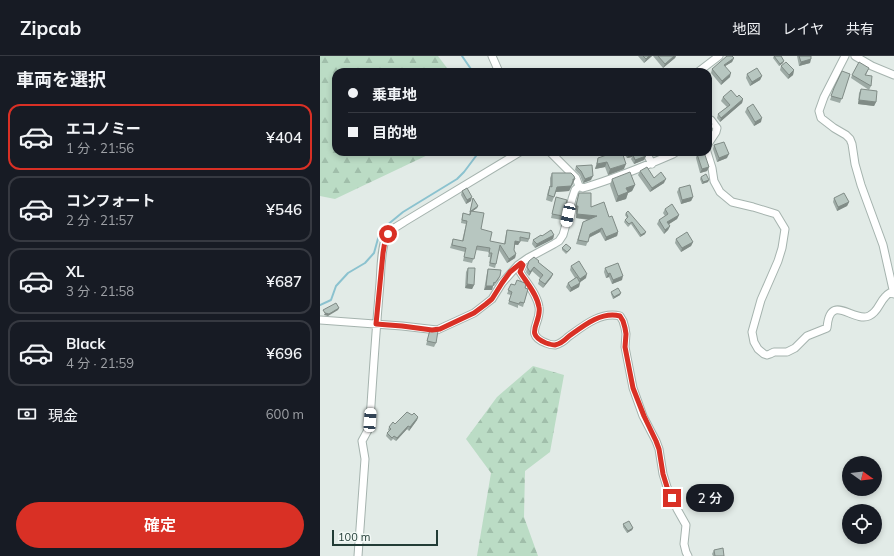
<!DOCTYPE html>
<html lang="ja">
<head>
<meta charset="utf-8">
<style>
  body { margin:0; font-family:Mulish,"Noto Sans JP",sans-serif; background:#20242c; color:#f1f3f6; height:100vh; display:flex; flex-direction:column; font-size:15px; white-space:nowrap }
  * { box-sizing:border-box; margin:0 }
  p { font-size:13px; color:#9ea1a6 }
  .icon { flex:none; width:22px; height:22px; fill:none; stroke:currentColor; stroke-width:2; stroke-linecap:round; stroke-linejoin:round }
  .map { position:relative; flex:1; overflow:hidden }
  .side { display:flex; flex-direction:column; background:#171b24; width:320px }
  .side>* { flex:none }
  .hud { position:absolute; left:12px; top:12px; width:380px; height:88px; border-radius:12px; box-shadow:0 2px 6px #0003; display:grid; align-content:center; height:88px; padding:0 16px; background:#171b24 }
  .needle { width:26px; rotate:104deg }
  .fabs { position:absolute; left:522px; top:400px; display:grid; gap:8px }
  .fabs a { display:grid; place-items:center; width:40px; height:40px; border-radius:50%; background:#171b24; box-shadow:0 2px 6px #0003; font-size:20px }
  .scale { position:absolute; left:12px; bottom:10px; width:106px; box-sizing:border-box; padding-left:4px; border:2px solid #223c36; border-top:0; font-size:11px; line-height:14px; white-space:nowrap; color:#223c36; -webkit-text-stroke:3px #f2f8f5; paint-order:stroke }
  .end { position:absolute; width:18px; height:18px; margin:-9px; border:5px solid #d93025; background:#fff; box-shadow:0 0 0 2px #fff }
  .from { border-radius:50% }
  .bubble { position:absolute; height:28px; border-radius:14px; background:#171b24; box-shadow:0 2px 6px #0003; font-size:13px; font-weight:600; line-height:28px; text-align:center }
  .car { position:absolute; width:12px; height:24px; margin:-12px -6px; border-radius:5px; box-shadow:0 0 3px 1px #0007; background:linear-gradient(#fff 24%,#345 0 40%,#fff 0 76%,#345 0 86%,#fff 0) }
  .hud b { display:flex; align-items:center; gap:14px; height:38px; font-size:15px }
  .hud b+b { border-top:1px solid #363941 }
  .hud i { width:10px; height:10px; background:#f1f3f6 }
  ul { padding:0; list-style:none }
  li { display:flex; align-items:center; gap:12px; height:66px; margin:0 8px 6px; padding:0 8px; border:2px solid #363941; border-radius:12px }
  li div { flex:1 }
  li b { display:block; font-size:15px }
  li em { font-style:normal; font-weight:600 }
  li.selected { border-color:#d93025 }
  li>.icon { width:36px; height:36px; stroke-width:1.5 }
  h2 { padding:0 16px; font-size:18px; line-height:48px }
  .pay { display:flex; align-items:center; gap:10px; height:44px; padding:0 16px; font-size:15px }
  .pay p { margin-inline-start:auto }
  .button { display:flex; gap:8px; margin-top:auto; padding:8px 16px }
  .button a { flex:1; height:46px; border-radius:24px; background:#d93025; color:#fff; font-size:16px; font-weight:600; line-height:46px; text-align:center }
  header { display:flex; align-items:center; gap:24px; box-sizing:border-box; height:56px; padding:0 20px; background:#171b24; border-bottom:1px solid #363941 }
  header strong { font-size:19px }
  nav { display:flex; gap:22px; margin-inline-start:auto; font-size:14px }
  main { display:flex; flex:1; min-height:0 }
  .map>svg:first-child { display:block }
</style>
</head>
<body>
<header>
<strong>Zipcab</strong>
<nav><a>地図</a><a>レイヤ</a><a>共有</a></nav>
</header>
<main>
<section class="side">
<h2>車両を選択</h2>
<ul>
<li class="selected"><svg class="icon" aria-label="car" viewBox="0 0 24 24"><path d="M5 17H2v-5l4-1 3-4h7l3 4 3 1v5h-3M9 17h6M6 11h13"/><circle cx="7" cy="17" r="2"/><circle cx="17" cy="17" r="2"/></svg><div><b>エコノミー</b><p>1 分 · 21:56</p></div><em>¥404</em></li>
<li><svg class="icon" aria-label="car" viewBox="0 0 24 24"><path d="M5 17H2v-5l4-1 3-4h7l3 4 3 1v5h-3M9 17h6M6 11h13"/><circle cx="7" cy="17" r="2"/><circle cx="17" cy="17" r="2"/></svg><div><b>コンフォート</b><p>2 分 · 21:57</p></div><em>¥546</em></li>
<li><svg class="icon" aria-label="car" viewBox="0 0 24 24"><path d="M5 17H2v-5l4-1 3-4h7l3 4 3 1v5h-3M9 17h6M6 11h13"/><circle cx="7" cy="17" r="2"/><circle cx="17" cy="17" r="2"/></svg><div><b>XL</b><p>3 分 · 21:58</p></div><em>¥687</em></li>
<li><svg class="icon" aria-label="car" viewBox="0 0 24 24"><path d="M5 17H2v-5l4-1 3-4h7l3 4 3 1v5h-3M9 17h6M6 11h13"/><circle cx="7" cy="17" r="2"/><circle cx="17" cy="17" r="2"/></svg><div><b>Black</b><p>4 分 · 21:59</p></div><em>¥696</em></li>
</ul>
<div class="pay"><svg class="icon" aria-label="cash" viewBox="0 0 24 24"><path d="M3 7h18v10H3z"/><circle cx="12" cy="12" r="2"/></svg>現金<p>600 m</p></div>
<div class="button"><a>確定</a></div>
</section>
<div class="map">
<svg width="574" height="500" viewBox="0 0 574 500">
  <defs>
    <pattern id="forest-firs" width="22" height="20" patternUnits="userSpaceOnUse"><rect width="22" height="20" fill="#bbdcc5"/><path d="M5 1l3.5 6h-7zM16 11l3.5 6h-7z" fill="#a0beaa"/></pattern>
  </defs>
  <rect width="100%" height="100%" fill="#e2ebe7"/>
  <path fill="url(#forest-firs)" d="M0,0H118L130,16H16V96H114L15,143L0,140Z
    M213,310L244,319L230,396L205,415L204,461L218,500H157L171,417L146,383L177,341Z"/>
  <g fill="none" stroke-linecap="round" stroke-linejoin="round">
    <path stroke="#8bc2cf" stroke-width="2" d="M142,0L153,16
      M0,249L11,244L16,230L28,217L45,207L54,197L59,179L65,172L66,170L83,156L137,123L144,116L159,96"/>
    <defs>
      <path id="minor" d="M172,0L179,16
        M525,0L504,41L499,55L501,62L514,72L526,79L530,83L532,88L535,108L541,129L563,189L574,238
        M535,0L552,10L574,19
        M378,16L399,0
        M388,63L391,64L397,72L396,76L388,88
        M230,96L256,122L259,130
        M326,96L332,108
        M387,96L392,112L394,125L400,136L412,146L433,151L456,158L465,173L462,192L458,205L441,244L432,276L434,286L438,293L444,298L447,299L450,298L454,296H467L475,292L487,280L507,272C510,235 533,267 549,260C558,256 559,247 565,241C567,238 570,237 573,235
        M259,130L263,132C294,123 323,111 353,98L356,96
        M201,207L203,209L200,216C206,226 217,238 219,251C222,267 203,278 226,287C228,288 233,289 235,289C240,288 245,284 248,281C263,270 281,255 300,260L303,265L305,272L306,278L305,291L313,332L323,360L336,385L339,393L343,418L347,431L357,453L366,469L364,488L366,496L368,500
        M0,264L82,270L117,274L154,257L172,243L182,227L198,209L208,202L234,188L239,185L243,179L245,172L252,143L255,134L259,130
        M38,500L45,403L42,385L48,374L50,364C53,318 56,273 60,227C61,214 61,190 67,179C71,173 78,170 84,166L200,96"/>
    </defs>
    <use href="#minor" stroke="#a5b3ae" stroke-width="9"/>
    <use href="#minor" stroke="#fff" stroke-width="7"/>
  </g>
  <path fill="#9daaa5" d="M318,0H332L324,7Z
    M333,0H356L355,2L343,12Z
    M454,0H461L463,7L459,10L453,2Z
    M477,0H491L490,7L479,10Z
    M414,2L412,6L405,10L410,21L401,29L391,17L392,13Z
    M461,10L474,14L473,19L468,23L460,14Z
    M549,12L546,19L551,30L549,34L531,22L532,19Z
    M427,18L442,20L440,24L430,30L426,22Z
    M530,18L520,47L510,44L514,32Z
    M541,33L556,46L554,50L538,48L539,37Z
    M403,41H417L423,43L422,47L400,66L397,62L398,58L407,51L401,45Z
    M427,52L441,66L434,70L425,56Z
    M394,89L407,102L397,106L393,93Z
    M303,96H314V98L326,100L324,104L314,108L311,103L312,101L307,102Z
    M377,98L389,111L387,115L380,117L376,102Z
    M278,102L304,113L288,119L285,111L275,113Z
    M256,110L271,124L263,127L260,119L255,114Z
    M320,115L344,127L330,136L318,119Z
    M232,117L253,128L249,135L236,136L232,146L226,144L228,135L230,130V122Z
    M381,121L388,126L382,128L380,123Z
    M292,123L315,129L312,135L308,137L306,143L296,146L290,129Z
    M359,132L373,141L371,145L361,148L357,136Z
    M142,135L151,145L146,148L141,139Z
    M259,137L271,151L289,161L298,176L297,180L285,185L280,176L269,182L266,190L256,188L263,166L268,164L256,162V154H254Z
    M236,141L243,160L242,164L231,162Z
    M153,142L158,150L157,152L153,155L161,173L170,185L184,188L186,178L187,174L209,183L208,186L200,185L198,189H195L194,194L196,198L195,202L187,207L179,194L176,208L175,212L169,210L170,201H168L169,196L156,194L152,207L143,205L145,196L130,192L133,183L142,185L146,168L141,167L142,161L143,157L149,159Z
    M514,142L529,146L527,150L517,155L513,146Z
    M345,153L359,159L357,163L349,168L350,170L348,174L344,178L337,168L339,164L345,160L343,157Z
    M306,157L325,178L320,181L311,168L308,171L304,166L305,164L307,162L305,159Z
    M234,179L233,183L215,192L212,188L213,184L222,180Z
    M356,183L373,186L371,190L361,196L355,187Z
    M242,192H251L250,194L246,198L242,194Z
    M209,205H219L218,206L233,218L231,222L223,232L218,228L220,222L212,215L209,220L206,216Z
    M251,210L266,222L260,226L259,231L250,236L246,231L248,227L255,222L250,214Z
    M148,212L154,229L152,233L145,232L146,216Z
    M285,212L302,224L292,228L289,221L286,222L284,216Z
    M168,213L180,220L179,223L174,230H173L172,234H164L167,217Z
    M191,228L208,233L203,251L198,249V252L188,248L191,239L187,238Z
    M291,236L300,239L293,243L291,238Z
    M110,274L116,287L114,291L106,289Z
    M92,359L98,361L97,364L89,375L87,373L76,385L73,383L71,385L66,380L67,377L69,375L68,374L69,371Z
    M303,468L313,472L312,474L307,477L303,471Z
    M394,494L404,500H393L392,498Z"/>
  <path fill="#808b86" d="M329,0H332L324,7L326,3Z
    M354,0H356L355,2L343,12L345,8Z
    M414,2L412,6L402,12L404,9Z
    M491,3L490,7L479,10L481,6Z
    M464,5L463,7L459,10L460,8Z
    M474,14L473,19L468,23L469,19Z
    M411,17L410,21L401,29L402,25Z
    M442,20L440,24L430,30L432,26Z
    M423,43L422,47L400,66L401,62Z
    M539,44L556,46L554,50L538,48Z
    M442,62L441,66L434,70L435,66Z
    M314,96L312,101L307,102L309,98Z
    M409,98L407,102L397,106L399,102Z
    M326,100L324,104L314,108L315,104Z
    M287,106L285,111L275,113L277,108Z
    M306,108L304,113L288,119L290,113Z
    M389,111L387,115L380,117L382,113Z
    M273,120L271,124L263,127L265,123Z
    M253,123H255L249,135L235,136L237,131Z
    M346,123L344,127L330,136L332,132Z
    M389,124L388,126L382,128L383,126Z
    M315,129L312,135L308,137L306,143L296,146L298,140L306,132Z
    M152,141L151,145L146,148L147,144Z
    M373,141L371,145L361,148L362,144Z
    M529,146L527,150L517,155L518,151Z
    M158,150L157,152L150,157V155Z
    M256,150H258L256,154H254Z
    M257,158L277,160L275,164L256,162Z
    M359,159L357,163L346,170L347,166Z
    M350,170L348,174L344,178L345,174Z
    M282,172L280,176L268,182L270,178Z
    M298,176L297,180L285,185L286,181Z
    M326,176L325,178L320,181L321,179Z
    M234,179L233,183L215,192L217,188Z
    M195,185L200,186L198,189L194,188Z
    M373,186L371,190L361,196L362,192Z
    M196,198L195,202L187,207L189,203Z
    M214,211L212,215L209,220L210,216Z
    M290,217L289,221L286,222L288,218Z
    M233,218L231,222L223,232L225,228Z
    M267,218L266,222L259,227L260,223Z
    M303,220L302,224L292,228L293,224Z
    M260,227L259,231L250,236L251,232Z
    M147,228L154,229L152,233L145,232Z
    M166,230H173L172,234H164Z
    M301,237L300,239L293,243L294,241Z
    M19,252L18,254L8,260L4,259L5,257Z
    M98,361L97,364L89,375L90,371Z
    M88,370L87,373L76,385L77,382Z
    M313,472L312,474L307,477L308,475Z"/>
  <path fill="#b7c6c0" stroke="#808b86" d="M323,0H329L326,3Z
    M338,0H354L345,8Z
    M407,0H412L414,2L404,9L411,17L402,25L392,13Z
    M454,0H461L464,5L460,8Z
    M479,0H491V3L481,6Z
    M466,6L474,14L469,19L461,10Z
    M539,6L549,12L545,19L552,20L551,30L532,19Z
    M437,12L442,20L432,26L427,18Z
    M522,15L530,18L522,43L511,40L514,32Z
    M541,33L557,35L556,46L539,44Z
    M411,34L417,41L419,39L423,43L401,62L398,58L410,49L403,41Z
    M433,48L442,62L435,66L427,52Z
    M388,64H389L392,68L390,71L391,72L388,77Z
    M404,86L409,98L399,102L394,89Z
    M295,96H302L306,108L290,113L287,106L277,108L278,102Z
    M307,96H314L309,98Z
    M319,96H324L326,100L315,104L313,99Z
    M383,96H384L389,111L382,113L377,98Z
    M272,109L273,120L265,123L261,115L256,110Z
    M327,111L334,122L341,116L346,123L332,132L320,115Z
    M310,116L315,129L306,132L308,136L298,140L292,123Z
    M232,117H251L254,120L255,123H253V125L251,130L237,131L234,141L228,139L230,130L232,131Z
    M386,118L389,124L383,126L381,121Z
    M370,129L373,141L362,144L359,132Z
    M147,132L152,141L147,144L142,135Z
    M259,137H271V151L284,146L289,161L292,160L298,176L286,181L282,172L270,178L268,186L258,184L263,166L277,160L257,158L258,150H256Z
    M524,137L529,146L518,151L514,142Z
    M236,141L247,144L243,160L232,158Z
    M153,142L158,150L151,155L150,156Z
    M352,148L359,159L347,166L350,170L345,174L339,164L348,158L345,153Z
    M151,155L164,157L161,173L172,176L170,185L185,188L187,174L210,177L209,183L200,181V186L195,185L194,194L196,198L189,203L180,189L176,208L170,207L172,197H169L170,192L157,190L154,203L144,201L146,192L132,189L133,183L143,185L147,165L142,164L143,157L150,159Z
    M308,155L326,176L321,179L312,166L309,168L305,164L308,161L306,157Z
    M231,174L234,179L217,188L213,184L221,179L222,180Z
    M367,176L373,186L362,192L356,183Z
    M246,188L251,192L247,196L242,192Z
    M214,201L219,205L218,206L233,218L225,228L219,224L223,219L214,211L210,216L207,211L209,205Z
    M259,205L267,218L260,223L251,210Z
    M298,207L303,220L293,224L290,217L288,218L285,212Z
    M148,212H155L154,229L147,228Z
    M168,213L181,214L180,220L175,227L174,226L173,230H166Z
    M257,221L260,227L251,232L248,227Z
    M197,224L205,227L206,228L205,232L208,233L204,247L200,246L199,248L189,245L192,236L188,234L191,228L195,229Z
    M298,232L301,237L294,241L291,236Z
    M16,247L19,252L9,258L5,257L3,254Z
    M110,274L118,275L116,287L107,285Z
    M87,356L92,359L94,357L98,361L90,371L88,370L77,382L74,380L72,382L67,377L71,373L69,371L73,366L75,368Z
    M309,465L313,472L308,475L303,468Z
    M403,492L404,500H395L394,494Z"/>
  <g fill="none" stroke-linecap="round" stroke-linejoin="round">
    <path stroke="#d93025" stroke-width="5" d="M68,178L65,185L63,197L56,268L82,270L112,274L120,273L154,257L166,248L172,243L182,227L190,216L201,207L203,209L200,216C206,226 217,238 219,251C222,267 203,278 226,287C229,288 233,289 235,289C240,288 245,284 248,281C263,270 281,255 300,260L303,265L305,272L306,278L305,291L313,332L324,360L336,385L339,393L343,418L347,431L352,442"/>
  </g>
</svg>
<div class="fabs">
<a><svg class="needle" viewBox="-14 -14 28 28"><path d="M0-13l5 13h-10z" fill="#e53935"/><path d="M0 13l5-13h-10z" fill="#9ea1a6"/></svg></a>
<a><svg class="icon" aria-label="locate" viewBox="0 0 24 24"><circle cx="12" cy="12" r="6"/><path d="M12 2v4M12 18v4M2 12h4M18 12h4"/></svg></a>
</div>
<div class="scale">100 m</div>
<i class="end from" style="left:68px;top:178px"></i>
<i class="end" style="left:352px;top:442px"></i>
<div class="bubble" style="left:366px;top:428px;width:48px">2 分</div>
<i class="car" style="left:248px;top:159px;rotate:192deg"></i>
<i class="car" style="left:50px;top:364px;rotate:4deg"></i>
<div class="hud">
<b><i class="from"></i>乗車地</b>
<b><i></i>目的地</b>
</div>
</div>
</main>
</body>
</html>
